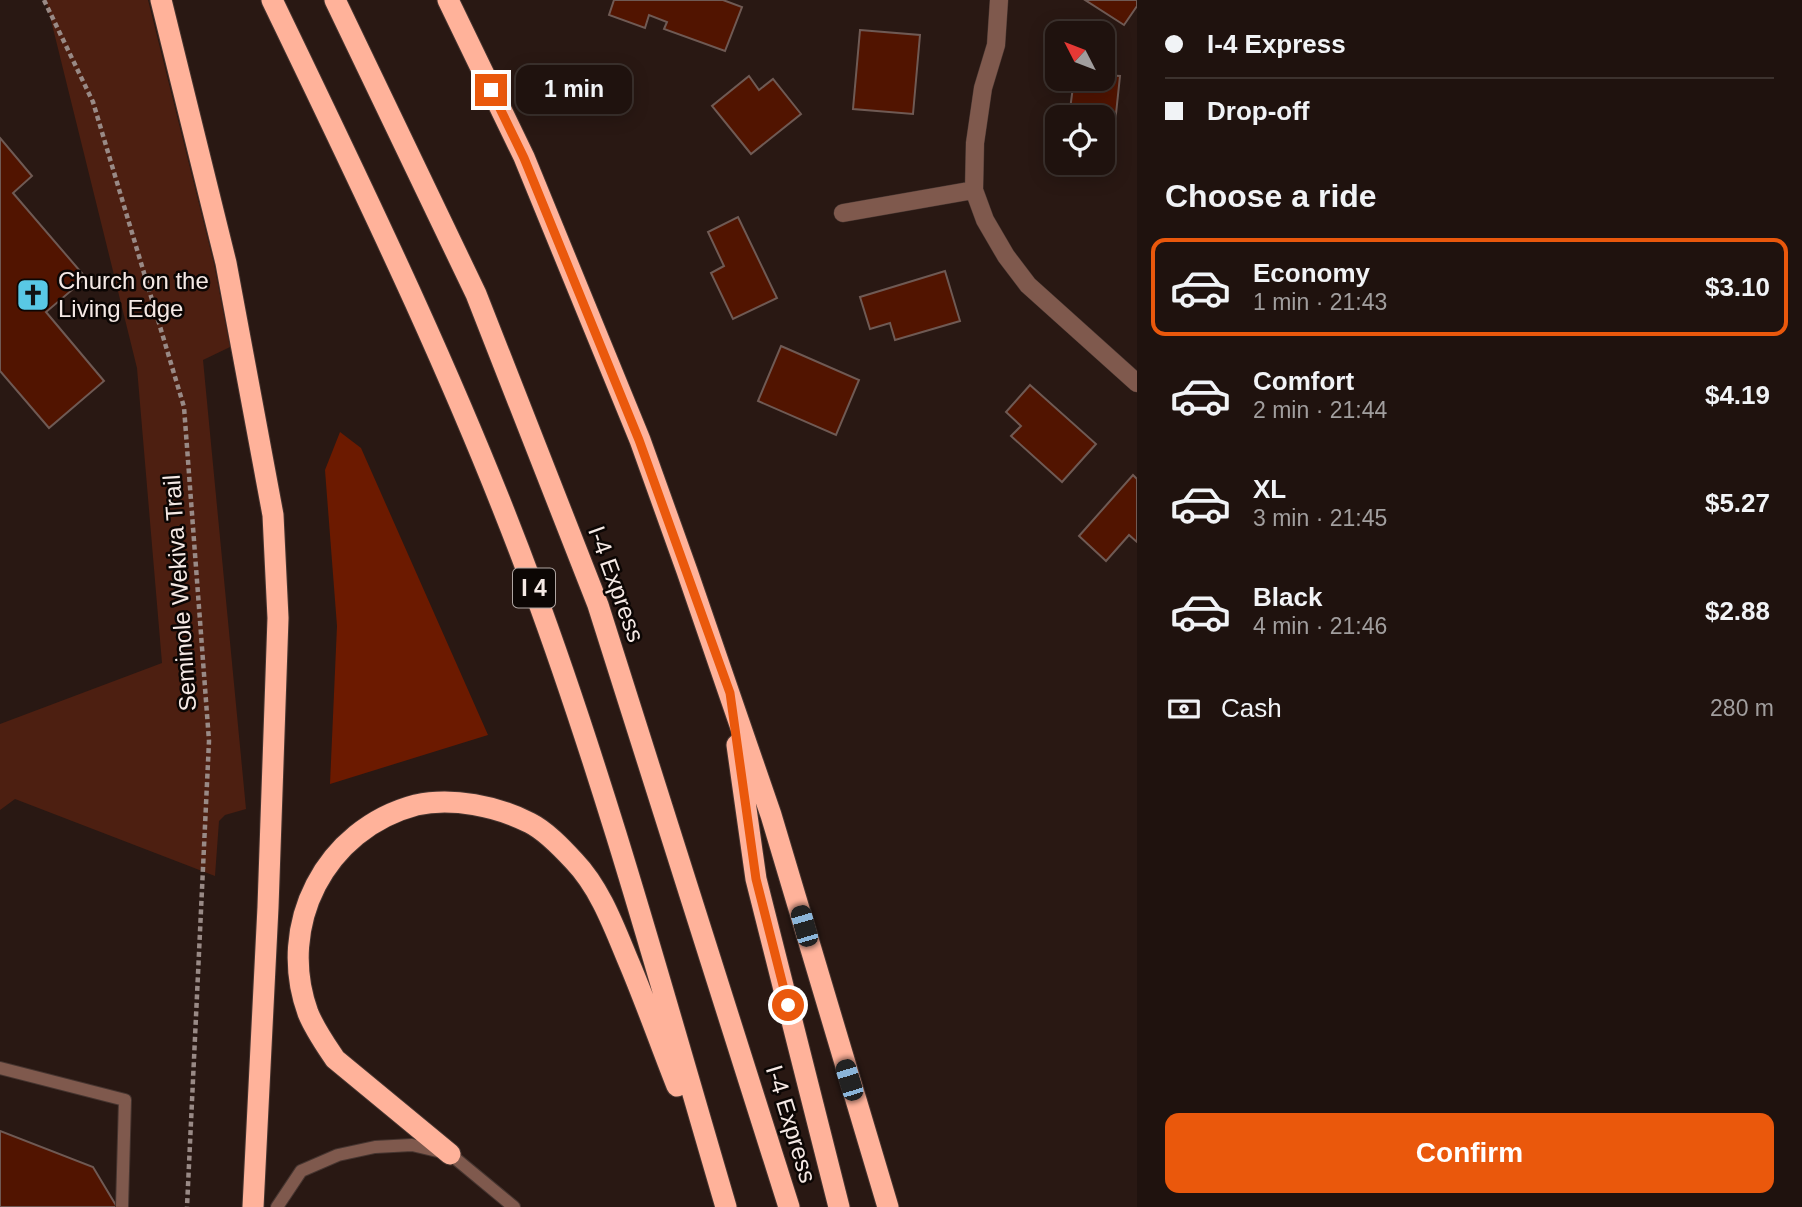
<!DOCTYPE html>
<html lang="en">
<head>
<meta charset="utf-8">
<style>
  body { margin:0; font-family:Helvetica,sans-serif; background:#271b17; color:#f1f3f6; height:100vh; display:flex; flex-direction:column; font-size:26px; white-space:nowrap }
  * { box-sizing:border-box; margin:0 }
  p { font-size:23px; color:#a19e9e }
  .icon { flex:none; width:38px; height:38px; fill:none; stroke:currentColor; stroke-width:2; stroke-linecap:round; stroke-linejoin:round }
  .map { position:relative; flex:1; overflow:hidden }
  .details { display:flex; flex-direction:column; background:#1f120e; width:665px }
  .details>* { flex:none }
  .hud { display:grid; align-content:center; height:154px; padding:0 28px; background:#1f120e }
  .needle { width:46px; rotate:312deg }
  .controls { position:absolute; left:1045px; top:21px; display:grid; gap:14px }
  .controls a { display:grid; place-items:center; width:70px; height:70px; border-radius:14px; background:#1f120e; box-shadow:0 4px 18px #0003,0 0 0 2px #3c322e; font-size:35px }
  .end { position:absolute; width:32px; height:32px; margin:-16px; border:9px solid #ea580c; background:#fff; box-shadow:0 0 0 4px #fff }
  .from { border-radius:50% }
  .bubble { position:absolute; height:49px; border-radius:14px; background:#1f120e; box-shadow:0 4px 18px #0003,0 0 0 2px #3c322e; font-size:23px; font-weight:700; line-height:49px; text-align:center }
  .car { position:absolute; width:21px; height:42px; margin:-21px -10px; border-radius:9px; box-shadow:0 0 5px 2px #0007; background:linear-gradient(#222 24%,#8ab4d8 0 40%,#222 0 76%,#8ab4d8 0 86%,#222 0) }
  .hud b { display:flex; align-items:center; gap:24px; height:66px; font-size:26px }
  .hud b+b { border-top:2px solid #3c322e }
  .hud i { width:18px; height:18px; background:#f1f3f6 }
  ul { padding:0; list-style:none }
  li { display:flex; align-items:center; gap:21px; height:98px; margin:0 14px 10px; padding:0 14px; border:4px solid transparent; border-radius:14px }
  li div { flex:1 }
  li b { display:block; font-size:26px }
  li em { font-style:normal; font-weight:700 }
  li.current { border-color:#ea580c }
  li>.icon { width:63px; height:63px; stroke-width:1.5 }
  h2 { padding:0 28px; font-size:32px; line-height:84px }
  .pay { display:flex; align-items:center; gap:18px; height:77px; padding:0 28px; font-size:26px }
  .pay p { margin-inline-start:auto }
  .button { display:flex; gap:14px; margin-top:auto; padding:14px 28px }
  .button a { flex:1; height:80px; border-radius:14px; background:#ea580c; color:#fff; font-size:28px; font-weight:700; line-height:80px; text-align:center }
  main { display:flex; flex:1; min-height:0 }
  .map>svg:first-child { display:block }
</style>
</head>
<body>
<main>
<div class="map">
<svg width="1137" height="1207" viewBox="0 0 1137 1207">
  <rect width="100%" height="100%" fill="#291813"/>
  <path fill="#4d1f11" d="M46,0H148L214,264L230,347L203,360L246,809L225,815L219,821L215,876L15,799L0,810V724L162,663L137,368Z"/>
  <path fill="#6c1a00" d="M340,432L361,448L488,735L330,784L337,626L325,470Z"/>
  <path fill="#511400" stroke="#6f5a54" stroke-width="2" d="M614,0H723L742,7L725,51L664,29L667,22L649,15L645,28L609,15Z
    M1085,0H1137V6L1124,25Z
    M860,30L920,35L913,114L853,109Z
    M1102,75L1120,76L1111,161L1102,160V117H1069L1074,79H1102Z
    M749,76L759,90L773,79L801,114L751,154L712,106Z
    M0,138L32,176L13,193L86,278L46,312L104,381L49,428L0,371Z
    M738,217L777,298L733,319L711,273L724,266L708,232Z
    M945,271L960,321L895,340L890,323L870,329L860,297Z
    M781,346L859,380L836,435L758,401Z
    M1030,385L1096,444L1062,482L1011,436L1021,426L1006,412Z
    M1133,475L1137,479V542L1129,535L1106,561L1079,536Z
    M0,1131L93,1167L117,1207H0Z"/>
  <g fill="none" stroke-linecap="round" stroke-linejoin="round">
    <defs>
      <path id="service" d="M0,1068L125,1100L122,1207
        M277,1207L301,1171L338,1155L375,1147L412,1145L450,1154L514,1207"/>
      <path id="minor" d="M999,0L996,45L983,88L975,143L974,190L985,220L1006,256L1028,285L1137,383
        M843,213L974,190"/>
      <path id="motorway" d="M161,0L226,263L273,515L278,618L268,907L253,1207
        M272,0C365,193 459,386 533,587C608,790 665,1000 726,1207
        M335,0L476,294L598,605L789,1207
        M448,0L524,157L640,440L687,571L771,815L888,1207
        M737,745L756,879L839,1207
        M450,1154L335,1059C325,1044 315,1030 308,1013C276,925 325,829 416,805C452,797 497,806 530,823C546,831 562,848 574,861C599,887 613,924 627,958C645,1000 660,1043 677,1086"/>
    </defs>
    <use href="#service" stroke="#463530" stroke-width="14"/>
    <use href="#minor" stroke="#463530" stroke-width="19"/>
    <use href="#motorway" stroke="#463530" stroke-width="23"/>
    <path stroke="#998a86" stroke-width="4.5" stroke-dasharray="5 3.5" stroke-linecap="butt" d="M44,0L93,102L184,407L209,741L187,1207"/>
    <use href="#service" stroke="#7f594d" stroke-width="12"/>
    <use href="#minor" stroke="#7f594d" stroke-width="18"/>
    <use href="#motorway" stroke="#ffb29a" stroke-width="21"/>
  </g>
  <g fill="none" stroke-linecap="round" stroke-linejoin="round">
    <path stroke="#ea580c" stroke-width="9" d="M491,90L524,158L639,440L730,693L756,879L788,1005"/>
  </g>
  <defs>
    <symbol id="church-square" viewBox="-11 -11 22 22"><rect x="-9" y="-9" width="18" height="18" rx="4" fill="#59c8e5" stroke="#0c0604"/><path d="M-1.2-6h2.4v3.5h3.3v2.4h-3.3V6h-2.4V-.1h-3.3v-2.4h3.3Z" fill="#111"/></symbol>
  </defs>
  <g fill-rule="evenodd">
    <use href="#church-square" x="14" y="276" width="38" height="38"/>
  </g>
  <g text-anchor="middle" stroke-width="5" stroke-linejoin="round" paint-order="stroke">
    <rect fill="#0c0604" stroke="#afa5a2" stroke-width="2" x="513" y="568.5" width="42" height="39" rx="5"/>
    <g font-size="23" font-weight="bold" fill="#f5e9e5">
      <text x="534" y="596">I 4</text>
    </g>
    <g font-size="24" fill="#f5e9e5" stroke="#0c0604" text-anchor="start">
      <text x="58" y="289">Church on the<tspan x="58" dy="28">Living Edge</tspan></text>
    </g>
    <g font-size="24" fill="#f5e9e5" stroke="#0c0604">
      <text transform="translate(616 584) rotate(70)" y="8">I-4 Express</text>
      <text transform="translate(180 593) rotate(-94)" y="8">Seminole Wekiva Trail</text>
      <text transform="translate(791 1124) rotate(73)" y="8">I-4 Express</text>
    </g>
  </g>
</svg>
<div class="controls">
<a><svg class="needle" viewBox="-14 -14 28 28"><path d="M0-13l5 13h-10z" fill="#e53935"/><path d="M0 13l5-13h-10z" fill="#a19e9e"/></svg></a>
<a><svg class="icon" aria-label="locate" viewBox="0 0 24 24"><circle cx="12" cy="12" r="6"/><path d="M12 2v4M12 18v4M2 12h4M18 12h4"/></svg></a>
</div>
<i class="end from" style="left:788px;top:1005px"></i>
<i class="end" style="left:491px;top:90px"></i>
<div class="bubble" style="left:516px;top:65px;width:116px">1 min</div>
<i class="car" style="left:804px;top:926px;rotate:344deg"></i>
<i class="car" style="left:849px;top:1080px;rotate:343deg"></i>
</div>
<section class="details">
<div class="hud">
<b><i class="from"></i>I-4 Express</b>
<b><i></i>Drop-off</b>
</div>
<h2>Choose a ride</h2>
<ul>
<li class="current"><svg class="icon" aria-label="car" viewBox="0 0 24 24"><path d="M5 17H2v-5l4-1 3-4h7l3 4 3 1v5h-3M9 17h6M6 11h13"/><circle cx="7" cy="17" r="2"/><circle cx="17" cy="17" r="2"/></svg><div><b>Economy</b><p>1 min · 21:43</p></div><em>$3.10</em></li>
<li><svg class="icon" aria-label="car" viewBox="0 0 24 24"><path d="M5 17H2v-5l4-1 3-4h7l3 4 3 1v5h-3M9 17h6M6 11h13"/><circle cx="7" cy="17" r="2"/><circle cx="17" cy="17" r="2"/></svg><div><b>Comfort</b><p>2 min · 21:44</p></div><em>$4.19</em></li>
<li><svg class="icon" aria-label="car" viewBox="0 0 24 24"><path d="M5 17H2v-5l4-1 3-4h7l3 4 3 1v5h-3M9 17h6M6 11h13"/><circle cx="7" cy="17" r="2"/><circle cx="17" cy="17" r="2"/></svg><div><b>XL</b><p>3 min · 21:45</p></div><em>$5.27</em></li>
<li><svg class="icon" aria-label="car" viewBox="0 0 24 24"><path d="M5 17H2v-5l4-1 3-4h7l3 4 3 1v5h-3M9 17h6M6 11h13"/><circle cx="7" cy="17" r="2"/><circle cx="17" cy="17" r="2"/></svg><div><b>Black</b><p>4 min · 21:46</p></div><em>$2.88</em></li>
</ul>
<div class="pay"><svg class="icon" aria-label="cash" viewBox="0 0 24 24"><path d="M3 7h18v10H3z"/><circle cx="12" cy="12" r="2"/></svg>Cash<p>280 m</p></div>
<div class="button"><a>Confirm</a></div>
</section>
</main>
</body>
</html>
